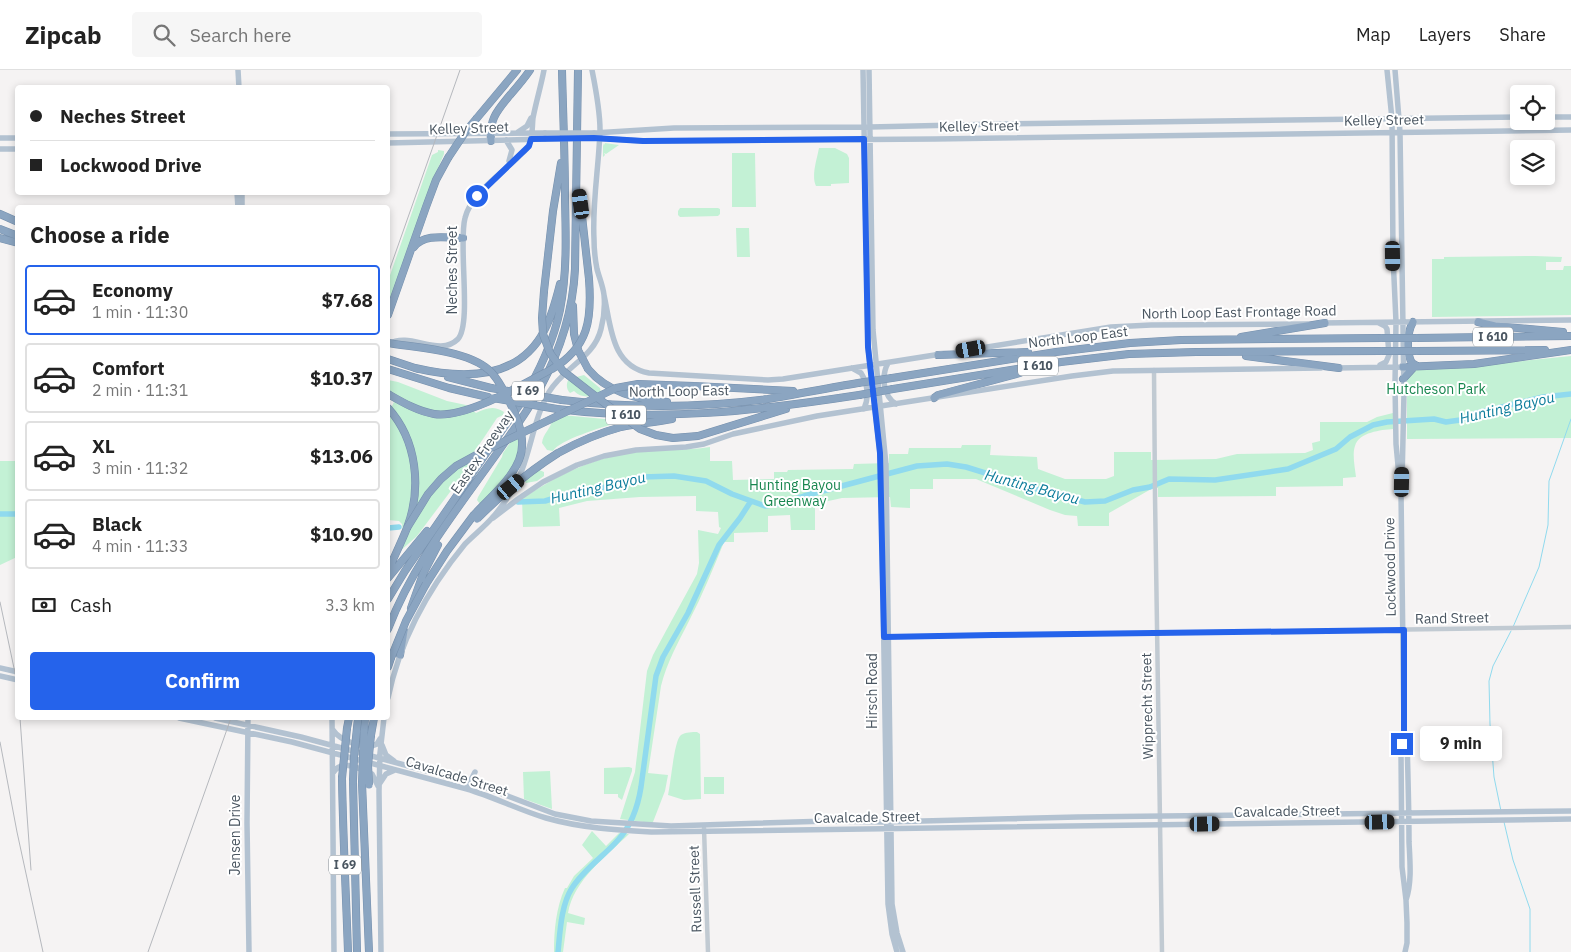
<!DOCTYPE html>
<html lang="en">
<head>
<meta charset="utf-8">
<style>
  body { margin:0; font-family:"IBM Plex Sans",sans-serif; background:#f6f6f6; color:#222; height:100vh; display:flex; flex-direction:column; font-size:19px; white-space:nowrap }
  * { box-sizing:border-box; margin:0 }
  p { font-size:16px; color:#767676 }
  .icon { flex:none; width:28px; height:28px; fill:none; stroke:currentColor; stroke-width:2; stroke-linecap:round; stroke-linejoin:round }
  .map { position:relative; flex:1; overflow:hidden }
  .side { position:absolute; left:15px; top:135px; width:375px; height:515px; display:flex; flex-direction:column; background:#fff; border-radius:5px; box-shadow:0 2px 8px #0003 }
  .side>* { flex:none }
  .guide { position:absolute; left:15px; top:15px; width:375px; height:110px; border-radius:5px; box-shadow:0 2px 8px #0003; display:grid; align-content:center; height:110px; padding:0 15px; background:#fff }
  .buttons { position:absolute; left:1510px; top:15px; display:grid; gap:10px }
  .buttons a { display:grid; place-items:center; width:45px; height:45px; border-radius:5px; background:#fff; box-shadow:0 2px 8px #0003; font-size:25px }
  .end { position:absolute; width:22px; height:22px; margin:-11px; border:6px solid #2563eb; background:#fff; box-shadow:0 0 0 2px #fff }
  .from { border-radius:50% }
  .bubble { position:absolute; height:35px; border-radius:5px; background:#fff; box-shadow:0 2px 8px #0003; font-size:16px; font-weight:700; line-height:35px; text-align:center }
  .car { position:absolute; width:15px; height:30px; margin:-15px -8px; border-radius:6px; box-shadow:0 0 4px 1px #0007; background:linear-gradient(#222 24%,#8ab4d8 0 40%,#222 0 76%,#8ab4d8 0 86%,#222 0) }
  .guide b { display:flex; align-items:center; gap:18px; height:48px; font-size:19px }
  .guide b+b { border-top:1px solid #e0e0e0 }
  .guide i { width:12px; height:12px; background:#222 }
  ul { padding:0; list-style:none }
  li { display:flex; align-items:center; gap:15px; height:70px; margin:0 10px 8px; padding:0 5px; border:2px solid #e0e0e0; border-radius:5px }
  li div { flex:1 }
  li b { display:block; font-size:19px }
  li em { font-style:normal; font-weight:700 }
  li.active { border-color:#2563eb }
  li>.icon { width:45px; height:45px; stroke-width:1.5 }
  h2 { padding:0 15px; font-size:22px; line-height:60px }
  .pay { display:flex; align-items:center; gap:12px; height:55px; padding:0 15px; font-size:19px }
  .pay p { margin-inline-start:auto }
  .primary-button { display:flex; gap:10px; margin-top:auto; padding:10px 15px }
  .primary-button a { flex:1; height:58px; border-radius:5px; background:#2563eb; color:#fff; font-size:20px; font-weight:700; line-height:58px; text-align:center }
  header { display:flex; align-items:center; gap:30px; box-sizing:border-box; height:70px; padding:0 25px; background:#fff; border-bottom:1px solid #e0e0e0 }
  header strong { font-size:24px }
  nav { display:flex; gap:28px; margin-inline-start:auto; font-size:18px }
  .search { width:350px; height:45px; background:#f6f6f6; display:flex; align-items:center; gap:12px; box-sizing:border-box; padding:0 18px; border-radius:5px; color:#767676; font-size:19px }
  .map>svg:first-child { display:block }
</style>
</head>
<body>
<header>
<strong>Zipcab</strong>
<div class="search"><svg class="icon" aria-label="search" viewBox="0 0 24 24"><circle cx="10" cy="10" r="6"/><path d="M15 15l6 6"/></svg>Search here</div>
<nav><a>Map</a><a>Layers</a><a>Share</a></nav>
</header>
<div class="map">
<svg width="1571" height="882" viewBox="0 0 1571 882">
  <rect width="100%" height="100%" fill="#f5f3f3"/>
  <path fill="#c3f1d5" d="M604,73L605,75V73L619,75L606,84L604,83L605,85L603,87V76Z
    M819,78H835L847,84L849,88V113L831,114V116H816C811,106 817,89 819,78Z
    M438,80L444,81V84L431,115L388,237V211L432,85L438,82Z
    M732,83H755L756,137H732Z
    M680,138H718L720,139V144L718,146L680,147L678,145V141Z
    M736,158H749L750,187H737Z
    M1535,186L1562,187L1561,192H1546V200H1563L1564,196H1571V245L1432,247V189H1444V187Z
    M1571,286V368L1407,369V310L1408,304L1413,300L1455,298Z
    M584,305L600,318L601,322C592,327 582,329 574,321L570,323C566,319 566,313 569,309Z
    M388,310L398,312L447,331L466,335L476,343C486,338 494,335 504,342L503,345L497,348L475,381L468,398L417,466L398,483L404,470L402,454L399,451L388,450V336H392L394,332L388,328Z
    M1393,343V359C1381,360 1359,362 1355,376C1352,384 1355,398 1356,407L1343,408V416L1276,417V426L1158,427V418H1153L1109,443V456H1078L1077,446L1065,445L1050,440L976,409H933V419H910V438L891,437L890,427L842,428L815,434V460H791L790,445L768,446V462L734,463V472H724C713,499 702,526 689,551C678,573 667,592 661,616L648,703L668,705L665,721L653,752L652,753L620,749L635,702L647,601L653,585L667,559L697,504L699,493L698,460L718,464L721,458L719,457L718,442L696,441V426L640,427L587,431L559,438L560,456L523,457L522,429C559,404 592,388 636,382C661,379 685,381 710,377V391H732L733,410L774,409V402H787L788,400L853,399L854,394L889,393V384H908L909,378H961L962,375H991L990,385L1037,387L1038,399L1065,409H1106L1114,406V382H1151V390L1216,389L1237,384L1305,383L1313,380L1312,373L1320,371V352H1367L1377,347Z
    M562,345L615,350L616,351V353C603,357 559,370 553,381L547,380L542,373C543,363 551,359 552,350Z
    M518,361C519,370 520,379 517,388C512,403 492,425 480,434L477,430L478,427L502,387L503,383Z
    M0,391H18L17,487L0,495Z
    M537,399L544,402V406L537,411L526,413L525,411Z
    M697,662L700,664L701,729L684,730L668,725C671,713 674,670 681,665C686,662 692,662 697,662Z
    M629,697L632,698V701L622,730L618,727V724H604V698Z
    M550,701L552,739L524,729L523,702Z
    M704,707H724V724H704Z
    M592,761L606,776L619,763L629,764C606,786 574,810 568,843L585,848L584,855L567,852L563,882H554C554,860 556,838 565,818H567L574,806L593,788L582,775Z"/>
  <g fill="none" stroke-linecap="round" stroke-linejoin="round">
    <path stroke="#90daee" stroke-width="1" d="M1513,557L1539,497L1548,455L1549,411L1571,349
      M1501,741L1494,707L1490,654L1489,611L1493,596L1511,561
      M1504,752L1513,790L1530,839V882"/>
    <path stroke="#90daee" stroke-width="5.5" d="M518,432L545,431L574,422L606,417L643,407L674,406L706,411L732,424L765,436L779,434L804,426L917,396L947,394L966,397L1043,421L1085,432L1105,431L1133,420L1150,417L1169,409L1215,410L1288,399L1336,379L1350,367L1373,355L1387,352L1434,349L1446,352L1460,350L1477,343L1543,327L1571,324
      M0,444H18
      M388,458L399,457
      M558,882C560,862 561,835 572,818C584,799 604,786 618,770C631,756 638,736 641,717L656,606L663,587L688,543L719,475L740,448L751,431"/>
    <defs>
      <path id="highway" d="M477,48L517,0
        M491,71C489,49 497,41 510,25C517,17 524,9 530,0
        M580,128L589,209
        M0,144L18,152
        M0,159L18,166
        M0,168L18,173
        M414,177C424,163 447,168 463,168
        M544,221L553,141L561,93
        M573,236L574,264L578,280
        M388,245L426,137L436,110L448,88
        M1413,252C1407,262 1406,283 1412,293L1417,296
        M1478,252L1495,256L1563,262
        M1241,267L1325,253
        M1416,268L1571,266
        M1416,281L1545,280
        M938,285L1028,282
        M1246,286L1339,298
        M388,289L418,299
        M1403,297L1474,294L1571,280
        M415,298C462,309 518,311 544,261C552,246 556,230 560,214
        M388,299L449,318L488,327
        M588,299C608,323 638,329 667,332
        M448,307L491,318
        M892,308L1056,282L1130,273L1181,270L1382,268
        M1403,309L1415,296
        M694,316L793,321
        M893,319L1061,292L1129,284L1196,282L1382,281
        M934,328L938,325L1020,303
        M562,330C630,338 700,338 768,329C798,324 828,318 858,313
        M388,338C417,370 422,418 407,458C401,473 394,487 388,501
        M557,339C662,352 755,341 859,325
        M698,366L786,339
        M558,383C578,372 599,363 621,357C637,354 655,352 672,349
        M388,508L427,461
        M426,514L447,481L473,446
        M388,529L405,501L520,334C538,304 553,274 560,240C567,204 566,166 565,130C565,86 563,43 562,0
        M411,538L423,504L438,475
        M388,559C413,493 459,437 500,379C514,359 529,340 540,318C560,281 573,241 575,199L578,0
        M400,585L404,561
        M388,597L391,588
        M347,658L349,648
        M364,662L365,648
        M371,665L374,648
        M342,708C343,766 346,824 348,882
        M353,711L357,882
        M362,713L369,882"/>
    </defs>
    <use href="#highway" stroke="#7690ad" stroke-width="8"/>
    <path stroke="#c1cad2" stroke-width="4.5" d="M1154,300L1155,426L1162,882
      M885,567L1571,557
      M704,758L708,882"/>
    <path stroke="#b3c2d1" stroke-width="5.5" d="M238,0L239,18
      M863,0L868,277L880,383L881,398L888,834L892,864L897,882
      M869,0L873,260L886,395L892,834L897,863L903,882
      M1387,0L1392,49L1393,186L1396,252L1395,314L1396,374L1400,417
      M1395,0L1400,62L1404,323L1402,412L1401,422L1404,662L1407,671C1408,705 1409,739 1409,772C1410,791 1412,813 1406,830
      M1546,47H1571
      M518,62L527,56L531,48
      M594,63L674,58L870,57L1001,54L1519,47
      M388,64L545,63
      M0,68H18
      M594,68L643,71L935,69L1571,60
      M506,70L512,80L509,91
      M388,73L545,69
      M0,79H18
      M237,122L238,138
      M242,122V138
      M604,225C611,256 611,296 649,303L768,310L783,309L941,284
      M1321,253L1571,250
      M1379,253L1385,256L1387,259L1389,285L1386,292L1380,295
      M389,274C410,261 439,288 458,269C472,253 458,174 465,148C471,123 502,104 519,86C522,83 528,79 529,75C533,68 532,56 533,48C536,32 541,16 544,0
      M956,282L1111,257L1151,255L1307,254
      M888,293C881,306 883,326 896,334
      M852,298L861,303C868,314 869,328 864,339
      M1335,298L1403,297
      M493,448L518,429L543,412L577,395L604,386L636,380L686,377L704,374L733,364L817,346L1072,306L1113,301L1321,298
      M0,598L18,602
      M0,606L18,610
      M388,628C400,570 428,519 465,474C474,465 484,457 492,448C498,442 503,434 508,427C531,394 530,355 549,322C564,297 594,288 601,259C604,248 605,236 604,225C603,216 599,207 597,199C595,189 594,179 594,169C592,133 599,96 600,60C600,40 596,20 592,0
      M179,648L292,672L467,719C494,727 519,740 546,748C581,758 617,760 652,762L1571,749
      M215,648L301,667L427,701L484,717L555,744L591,751L671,756L828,751L885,752L1078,747L1571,741
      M248,648L247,753L249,882
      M332,648L334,882
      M333,660C340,671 366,680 377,674L380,669
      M1404,664L1401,683L1402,797L1406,830L1407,853V873L1405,882
      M382,675L386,685L394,691
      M333,703C341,688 360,699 372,704L378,716
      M380,713L386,704L395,700
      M468,716L475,702
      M381,882L379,721L380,683L384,648"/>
    <use href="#highway" stroke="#8ba5c1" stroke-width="7"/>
    <path stroke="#b5b8bd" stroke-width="1" d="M388,204L460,0
      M0,532L18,617
      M20,648L31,800
      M0,672L17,762L43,882
      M148,882L231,648"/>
    <defs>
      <path id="highway-bridge" d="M448,88L466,61L477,48
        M544,221L542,248L543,264L550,283L563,301L599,329L640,359L656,365L673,368L698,366
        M1382,268H1416
        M388,273C417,278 471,280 492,303C501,313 507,327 513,339C520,355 526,373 519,390C510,412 488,429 473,446
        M578,280L588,299
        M1382,281H1416
        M858,313L892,308
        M491,318L562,330
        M388,324C402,332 417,341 434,344C466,349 523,314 552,299C589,277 592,249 589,209
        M859,325L893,319
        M493,328L557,339
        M477,449C502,424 528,402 558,383
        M407,458L428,424L441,409L456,396L478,384L616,318L638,314L694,316
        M391,588L406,551L426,514
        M342,708L347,658
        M353,711L354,687L358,648
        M362,713L364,662
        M369,715L368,695L371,665"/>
    </defs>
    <use href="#highway-bridge" stroke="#7690ad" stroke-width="8" stroke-linecap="butt"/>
    <path stroke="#b3c2d1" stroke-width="5.5" d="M545,63H594
      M545,69L594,68"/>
    <use href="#highway-bridge" stroke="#8ba5c1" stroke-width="7"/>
  </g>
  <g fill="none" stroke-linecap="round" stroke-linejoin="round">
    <path stroke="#2563eb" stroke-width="6" d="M477,126L529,76L531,69L594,68L643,71L864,69L868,277L880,383L884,567L993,565L1404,560V662L1402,674"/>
  </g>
  <g text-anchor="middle" stroke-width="4" stroke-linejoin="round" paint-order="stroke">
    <g fill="#fff" stroke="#808990" stroke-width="1">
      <rect x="1473" y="257.5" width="40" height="19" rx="4"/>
      <rect x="1018" y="286.5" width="40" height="19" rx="4"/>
      <rect x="512" y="311.5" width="32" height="19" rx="4"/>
      <rect x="606" y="335.5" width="40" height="19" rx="4"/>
      <rect x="329" y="785.5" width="32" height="19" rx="4"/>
    </g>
    <g font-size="12" font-weight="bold" fill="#4a5661">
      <text x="1493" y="271">I 610</text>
      <text x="1038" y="300">I 610</text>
      <text x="528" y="325">I 69</text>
      <text x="626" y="349">I 610</text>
      <text x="345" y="799">I 69</text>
    </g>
    <g font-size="14" fill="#4a5661" stroke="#fff">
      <text transform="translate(1384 50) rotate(-1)" y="5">Kelley Street</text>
      <text transform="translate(979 56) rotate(-1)" y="5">Kelley Street</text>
      <text transform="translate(469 58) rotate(-2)" y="5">Kelley Street</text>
      <text transform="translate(452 200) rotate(-90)" y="5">Neches Street</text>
      <text transform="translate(1239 242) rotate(-1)" y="5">North Loop East Frontage Road</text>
      <text transform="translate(1078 267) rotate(-7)" y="5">North Loop East</text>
      <text transform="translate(679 321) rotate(-1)" y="5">North Loop East</text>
      <text transform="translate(482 382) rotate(-55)" y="5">Eastex Freeway</text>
      <text transform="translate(1390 497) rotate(-91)" y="5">Lockwood Drive</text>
      <text transform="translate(1452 548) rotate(-1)" y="5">Rand Street</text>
      <text transform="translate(872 621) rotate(-90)" y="5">Hirsch Road</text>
      <text transform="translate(1147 636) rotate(-91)" y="5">Wipprecht Street</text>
      <text transform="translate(457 706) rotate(17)" y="5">Cavalcade Street</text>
      <text transform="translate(1287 741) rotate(-1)" y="5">Cavalcade Street</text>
      <text transform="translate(867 747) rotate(-1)" y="5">Cavalcade Street</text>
      <text transform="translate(235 765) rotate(-90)" y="5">Jensen Drive</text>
      <text transform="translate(695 819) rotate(-92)" y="5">Russell Street</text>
    </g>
    <g font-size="14" fill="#17864f" stroke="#fff">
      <text x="1436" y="324">Hutcheson Park</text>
      <text x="795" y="420">Hunting Bayou<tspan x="795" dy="16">Greenway</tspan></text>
    </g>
    <g font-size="15" font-style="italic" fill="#0c7c9b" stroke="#fff">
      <text transform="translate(1507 338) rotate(-13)" y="5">Hunting Bayou</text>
      <text transform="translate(1032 417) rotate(15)" y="5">Hunting Bayou</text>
      <text transform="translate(598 418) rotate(-13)" y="5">Hunting Bayou</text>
    </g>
  </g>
</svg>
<div class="buttons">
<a><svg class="icon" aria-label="locate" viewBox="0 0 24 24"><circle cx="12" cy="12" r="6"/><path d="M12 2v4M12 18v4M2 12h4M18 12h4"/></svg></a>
<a><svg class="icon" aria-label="layers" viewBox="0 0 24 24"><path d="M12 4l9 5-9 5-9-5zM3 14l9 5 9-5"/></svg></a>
</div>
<i class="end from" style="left:477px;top:126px"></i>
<i class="end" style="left:1402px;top:674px"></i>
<div class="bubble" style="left:1420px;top:656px;width:82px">9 min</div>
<i class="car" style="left:581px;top:134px;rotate:352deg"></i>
<i class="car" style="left:1393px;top:186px;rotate:179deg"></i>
<i class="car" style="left:971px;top:279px;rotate:260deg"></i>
<i class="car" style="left:1402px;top:412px;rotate:1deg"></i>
<i class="car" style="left:511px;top:417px;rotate:50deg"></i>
<i class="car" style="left:1380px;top:752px;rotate:88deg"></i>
<i class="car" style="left:1205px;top:754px;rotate:89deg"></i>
<div class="guide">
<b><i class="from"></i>Neches Street</b>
<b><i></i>Lockwood Drive</b>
</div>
<section class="side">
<h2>Choose a ride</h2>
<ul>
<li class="active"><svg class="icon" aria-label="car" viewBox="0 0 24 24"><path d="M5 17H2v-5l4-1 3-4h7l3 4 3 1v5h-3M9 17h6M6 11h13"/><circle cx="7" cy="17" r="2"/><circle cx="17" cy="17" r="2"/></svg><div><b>Economy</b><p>1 min · 11:30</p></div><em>$7.68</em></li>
<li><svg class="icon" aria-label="car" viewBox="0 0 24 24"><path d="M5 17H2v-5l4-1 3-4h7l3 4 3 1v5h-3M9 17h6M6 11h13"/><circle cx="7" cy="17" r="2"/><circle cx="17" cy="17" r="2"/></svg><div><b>Comfort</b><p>2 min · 11:31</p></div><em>$10.37</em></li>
<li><svg class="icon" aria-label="car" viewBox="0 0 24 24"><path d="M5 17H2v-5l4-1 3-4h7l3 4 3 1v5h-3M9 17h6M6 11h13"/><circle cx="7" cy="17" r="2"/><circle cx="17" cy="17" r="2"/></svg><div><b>XL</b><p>3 min · 11:32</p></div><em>$13.06</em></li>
<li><svg class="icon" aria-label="car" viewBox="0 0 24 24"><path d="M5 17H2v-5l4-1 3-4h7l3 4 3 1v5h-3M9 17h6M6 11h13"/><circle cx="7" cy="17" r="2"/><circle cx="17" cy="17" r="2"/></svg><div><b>Black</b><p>4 min · 11:33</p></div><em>$10.90</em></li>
</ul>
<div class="pay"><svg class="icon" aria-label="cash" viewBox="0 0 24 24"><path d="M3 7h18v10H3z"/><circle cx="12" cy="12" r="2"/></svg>Cash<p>3.3 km</p></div>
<div class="primary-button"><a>Confirm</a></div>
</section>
</div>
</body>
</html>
